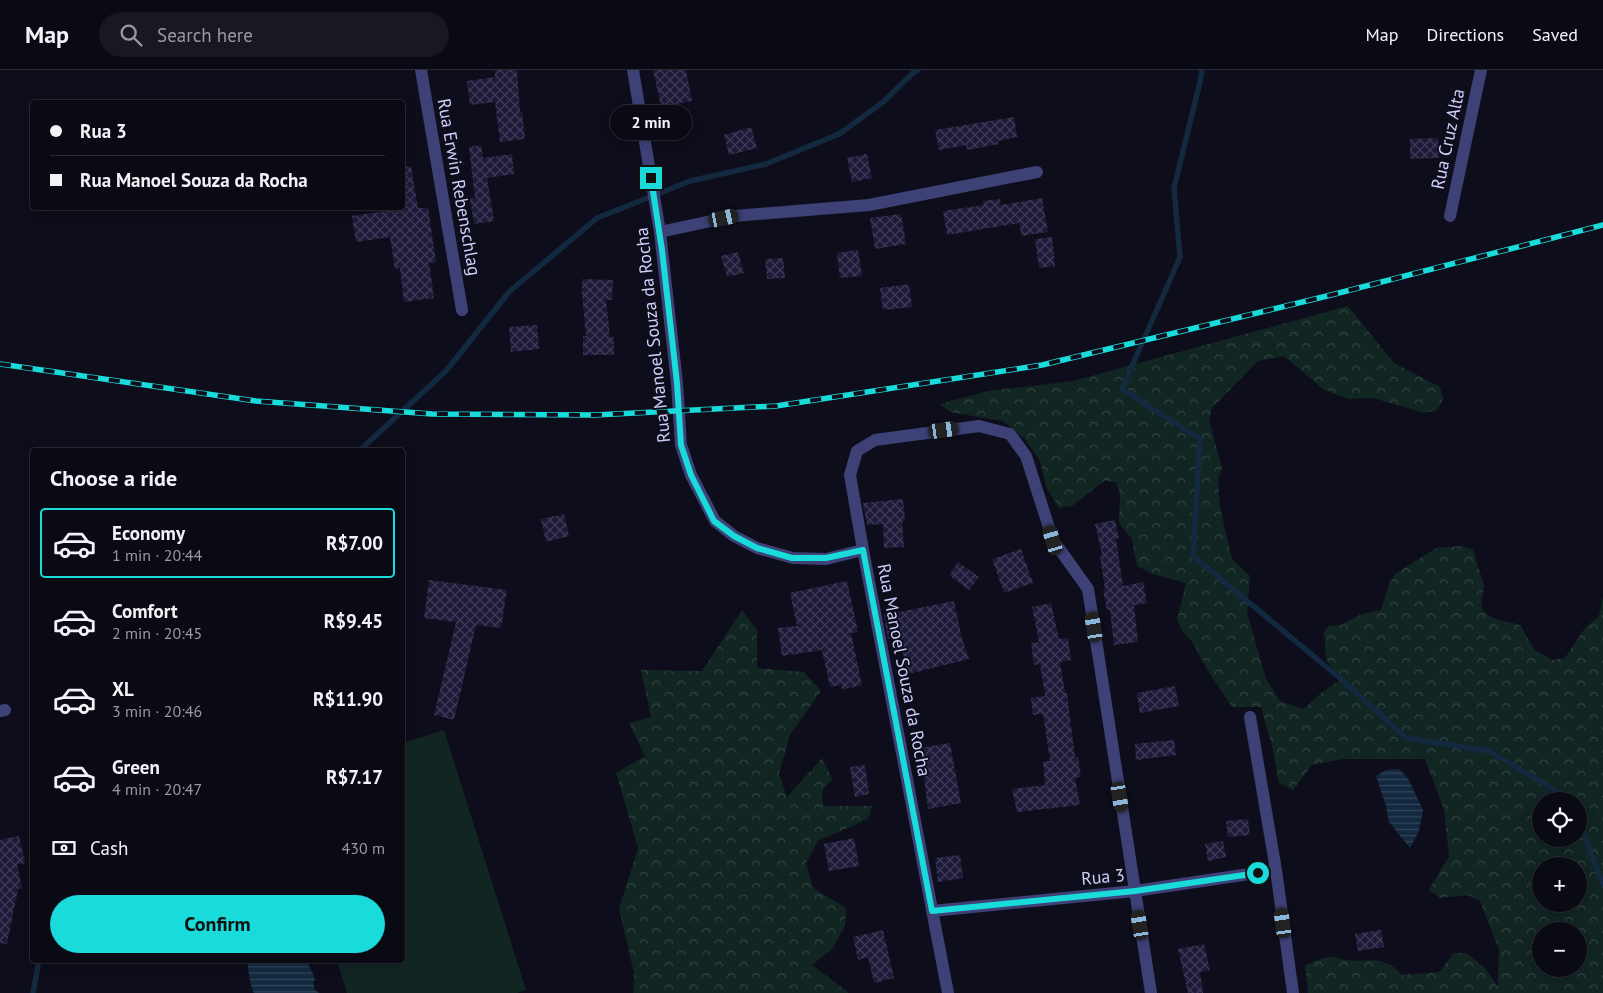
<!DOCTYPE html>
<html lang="en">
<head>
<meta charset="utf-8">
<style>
  body { margin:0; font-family:"PT Sans",sans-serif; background:#181822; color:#f1f3f6; height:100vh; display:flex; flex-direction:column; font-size:19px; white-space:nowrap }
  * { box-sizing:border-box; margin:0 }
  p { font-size:16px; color:#999aa0 }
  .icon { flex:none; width:28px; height:28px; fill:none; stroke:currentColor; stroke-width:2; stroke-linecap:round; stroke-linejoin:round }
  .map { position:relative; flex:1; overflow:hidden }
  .side { position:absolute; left:30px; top:378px; width:375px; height:515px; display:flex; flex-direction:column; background:#0a0a14; border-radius:5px; box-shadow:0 2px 12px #0003,0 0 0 1px #2a2b34 }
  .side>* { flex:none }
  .banner { position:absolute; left:30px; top:30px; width:375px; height:110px; border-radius:5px; box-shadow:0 2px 12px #0003,0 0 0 1px #2a2b34; display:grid; align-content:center; height:110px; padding:0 20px; background:#0a0a14 }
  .buttons { position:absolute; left:1532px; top:722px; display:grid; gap:10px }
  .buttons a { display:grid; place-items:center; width:55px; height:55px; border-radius:50%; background:#0a0a14; box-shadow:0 2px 12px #0003,0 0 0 1px #2a2b34; font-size:25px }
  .end { position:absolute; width:22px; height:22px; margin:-11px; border:6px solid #18dbda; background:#111; box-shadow:0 0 0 2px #111 }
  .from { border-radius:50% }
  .bubble { position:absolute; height:35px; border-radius:18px; background:#0a0a14; box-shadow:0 2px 12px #0003,0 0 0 1px #2a2b34; font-size:16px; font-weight:600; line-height:35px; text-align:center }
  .car { position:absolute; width:15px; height:30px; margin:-15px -8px; border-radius:6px; box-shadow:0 0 4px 1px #0007; background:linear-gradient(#222 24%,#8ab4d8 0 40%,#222 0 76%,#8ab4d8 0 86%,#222 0) }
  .banner b { display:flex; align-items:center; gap:18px; height:48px; font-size:19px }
  .banner b+b { border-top:1px solid #2a2b34 }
  .banner i { width:12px; height:12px; background:#f1f3f6 }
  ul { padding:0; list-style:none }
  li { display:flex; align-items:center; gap:15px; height:70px; margin:0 10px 8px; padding:0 10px; border:2px solid transparent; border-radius:5px }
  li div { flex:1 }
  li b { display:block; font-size:19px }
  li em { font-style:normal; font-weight:600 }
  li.active { border-color:#18dbda }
  li>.icon { width:45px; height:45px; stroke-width:1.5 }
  h2 { padding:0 20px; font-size:22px; line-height:60px }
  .pay { display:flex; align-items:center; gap:12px; height:55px; padding:0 20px; font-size:19px }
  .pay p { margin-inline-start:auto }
  .button { display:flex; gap:10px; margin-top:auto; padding:10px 20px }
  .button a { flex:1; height:58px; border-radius:30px; background:#18dbda; color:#111; font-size:20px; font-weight:600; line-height:58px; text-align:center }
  header { display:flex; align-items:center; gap:30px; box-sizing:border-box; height:70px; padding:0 25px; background:#0a0a14; border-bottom:1px solid #2a2b34 }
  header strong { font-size:24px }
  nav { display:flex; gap:28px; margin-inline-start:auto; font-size:18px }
  .search { width:350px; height:45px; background:#181822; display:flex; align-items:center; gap:12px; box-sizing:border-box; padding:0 18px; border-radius:28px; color:#999aa0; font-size:19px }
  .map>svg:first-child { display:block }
</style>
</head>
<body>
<header>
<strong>Map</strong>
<div class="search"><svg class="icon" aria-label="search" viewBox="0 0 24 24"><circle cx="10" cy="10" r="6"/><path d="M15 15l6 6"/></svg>Search here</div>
<nav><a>Map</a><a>Directions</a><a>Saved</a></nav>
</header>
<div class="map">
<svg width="1603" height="923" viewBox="0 0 1603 923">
  <defs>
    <pattern id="forest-crowns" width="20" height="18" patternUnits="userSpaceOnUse" patternTransform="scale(1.25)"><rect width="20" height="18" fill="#112522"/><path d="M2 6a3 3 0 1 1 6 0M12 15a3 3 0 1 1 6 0" fill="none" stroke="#324343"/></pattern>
    <pattern id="water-rules" width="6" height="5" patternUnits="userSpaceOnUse" patternTransform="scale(1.25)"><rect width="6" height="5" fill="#12293f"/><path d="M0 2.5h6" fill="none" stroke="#33475c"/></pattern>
    <pattern id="building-cross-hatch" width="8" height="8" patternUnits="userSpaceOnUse" patternTransform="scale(1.25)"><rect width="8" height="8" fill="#1e1b3a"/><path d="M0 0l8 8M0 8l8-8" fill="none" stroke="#3e3b57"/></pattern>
  </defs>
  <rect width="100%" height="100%" fill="#0e0d1b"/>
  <path fill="#112522" d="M444,660L526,920L517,923H347L337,890H402L403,673Z"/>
  <path fill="url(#forest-crowns)" fill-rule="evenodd" d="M1348,236L1394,293L1440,317L1443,329L1437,340L1424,343L1373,328L1348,329L1323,319L1284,286L1258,291L1212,338L1209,350L1222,398L1218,410L1220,437L1232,489L1250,506L1247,543L1266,609L1280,631L1304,639L1321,623L1340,610L1326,589L1324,562L1329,556L1340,555L1362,544L1381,540L1389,514L1395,504L1436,478L1462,476L1473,480L1484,515L1481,537C1491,552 1505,550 1520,555L1535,580L1552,590L1565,588L1585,558L1599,546L1603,527V923H1308L1305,895C1313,892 1321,888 1330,887C1336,886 1340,889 1345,890C1371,893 1382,883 1402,905L1439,902L1454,883H1466L1485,898L1498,917L1499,879L1480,831L1468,825L1440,828L1429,820L1449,786L1444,740L1425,689H1343L1312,695L1293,720L1279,713L1273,680L1261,637H1232L1208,601L1193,573L1183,562L1177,550L1186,513L1153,504L1137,496L1132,469L1119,453L1120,423L1116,412L1104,411L1072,436L1059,438L1046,417L1040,391L1024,368L1003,351L950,342L940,334L988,321L1073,311ZM1541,731H1579V769H1541ZM1541,796H1579V834H1541ZM1541,861H1579V899H1541Z
    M742,540L757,560V598L804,602L821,621L790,665L779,704L787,727L822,688L833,710C822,718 820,722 824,736H872L868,749L818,771L806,793L813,818L846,838L845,856L832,879L812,895L848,922V923H633L634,903L619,839L638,778L616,703L645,686L629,653L651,647L641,600L702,601Z"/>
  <path fill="url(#water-rules)" d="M1399,699L1408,708L1423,740L1419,761L1410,778L1389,752L1386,736L1376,706L1386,700Z
    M248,890H309C307,898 314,902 315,910L313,913L315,920L319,923H254C250,915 247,897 248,890Z"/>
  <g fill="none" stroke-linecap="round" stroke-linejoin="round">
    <path stroke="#12293f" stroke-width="5.5" d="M1202,0L1200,12L1174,118L1180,187L1122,319L1200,369L1193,486L1341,609L1406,668L1489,681L1570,729L1571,731
      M360,380L446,301L509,222L597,148L690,111L766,94L839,64L882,33L914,2L918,0
      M1579,752L1603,814
      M33,923L39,890"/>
  </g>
  <path fill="url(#building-cross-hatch)" d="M495,0H517L520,43L522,42L525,69L500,72L495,32L470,35L467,11L495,7Z
    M653,0H686L692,31L661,37Z
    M1014,47L1017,67L998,71L999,74L967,80L966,75L939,80L935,60Z
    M751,57L757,78L729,85L724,65Z
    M1438,68L1439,88L1410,89V69Z
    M481,75L483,88L512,84L514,104L487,108L494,151L474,154L470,129L475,128L469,77Z
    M867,84L872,108L852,112L847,88Z
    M411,96L418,138H428L436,192L429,193L434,228L404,232L400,198L395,199L390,167L356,172L352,146L385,141L384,138H402V97Z
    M1042,128L1048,162L1022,166L1019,153L947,165L943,141L984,135L983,131L1000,129L1001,135Z
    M901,144L906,174L875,179L870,148Z
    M1052,167L1055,196L1039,198L1035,169Z
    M858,180L862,206L840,208L837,183Z
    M738,182L744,203L727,207L721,186Z
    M783,188L785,208L767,209L765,189Z
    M582,209L613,210L612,230H606L610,267H614V285H583V266H586L582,224Z
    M909,214L912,237L883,240L880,218Z
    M537,255L539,279L511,282L509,257Z
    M903,429L905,451L902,452L904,477L884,478L883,454L867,455L863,433Z
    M564,444L569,466L546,472L541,449Z
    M1115,450L1119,468L1116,469L1123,516L1143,512L1147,533L1134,535L1138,572L1114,575L1110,540H1107L1103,520L1105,519L1100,485L1102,484L1095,454Z
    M1021,479L1033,513L1004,523L992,489Z
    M958,492L979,507L969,520L949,505Z
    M429,510L507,520L501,558L476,555L454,650L434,645L456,552L424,548Z
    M847,511L858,562L851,563L862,615L842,620L841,615L830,617L822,580L782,586L778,558L797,556L790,523Z
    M954,531L962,569L969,589L908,604L899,567L888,569L884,545Z
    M1051,533L1059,569L1068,568L1071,590L1060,592L1065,623H1067L1075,688L1078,687L1081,707L1075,708L1080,735L1017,742L1012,719L1045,715L1043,691H1050L1043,644L1033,645L1031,628L1045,626L1040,594L1034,595L1031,573L1039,572L1032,537Z
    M1175,616L1179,636L1140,643L1137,623Z
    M1174,670L1176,685L1136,690L1135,674Z
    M950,673L961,733L928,739L920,678Z
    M865,695L869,724L855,727L850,697Z
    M1248,749L1250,765L1228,767L1226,751Z
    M19,766L25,793L17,795L22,818L18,819L7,874L0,873V770Z
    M854,768L859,796L829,801L824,774Z
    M1223,771L1226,787L1208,791L1205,774Z
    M960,785L963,808L938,812L935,788Z
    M883,860L894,908L874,913L868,887L858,890L853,867Z
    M1381,860L1384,877L1358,881L1355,864Z
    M1204,874L1210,900L1200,902L1203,923H1188L1178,879Z"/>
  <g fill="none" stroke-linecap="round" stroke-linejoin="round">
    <path stroke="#3d4176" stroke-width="12" d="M421,0L462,240
      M633,0L660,162L677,313L681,375L691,405L715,451L734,466L757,478L793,488L826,489L863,480L948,923
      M1450,146L1481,0
      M660,162L734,146L869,135L1037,102
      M863,480L850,405L857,381L875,370L979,356L1010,364L1026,386L1053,470L1088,519L1151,923
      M0,641L5,640
      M1250,647L1276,800L1293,923
      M932,841L1135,821L1276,800"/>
    <defs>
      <path id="rail" d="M0,294L256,331L432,344L595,345L776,336L1042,295L1327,226L1603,155"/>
    </defs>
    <use href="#rail" stroke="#18dbda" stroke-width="5.5"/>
    <use href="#rail" stroke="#0e0d1b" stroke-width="4" stroke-dasharray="11" stroke-linecap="butt"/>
  </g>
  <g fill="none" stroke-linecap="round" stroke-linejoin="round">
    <path stroke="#18dbda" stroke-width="6" d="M651,108L662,180L677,313L681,375L691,405L714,451L734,466L757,478L792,488H826L863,480L932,841L1135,821L1258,803"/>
  </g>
  <g text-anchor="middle" stroke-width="4" stroke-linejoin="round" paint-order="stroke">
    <g font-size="18" fill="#cecdfa" stroke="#0e0d1b">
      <text transform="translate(1448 69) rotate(-78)" y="6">Rua Cruz Alta</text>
      <text transform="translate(459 117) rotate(80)" y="6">Rua Erwin Rebenschlag</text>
      <text transform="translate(653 265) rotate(-96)" y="6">Rua Manoel Souza da Rocha</text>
      <text transform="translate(904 600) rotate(79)" y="6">Rua Manoel Souza da Rocha</text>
      <text transform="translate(1103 807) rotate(-5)" y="6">Rua 3</text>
    </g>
  </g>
</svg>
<div class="buttons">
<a><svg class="icon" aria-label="locate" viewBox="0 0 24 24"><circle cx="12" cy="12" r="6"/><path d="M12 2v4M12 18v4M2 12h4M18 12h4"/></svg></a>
<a>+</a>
<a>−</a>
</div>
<i class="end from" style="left:1258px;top:803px"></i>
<i class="end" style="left:651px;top:108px"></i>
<div class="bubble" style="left:610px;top:35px;width:82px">2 min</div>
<i class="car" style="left:724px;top:148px;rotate:78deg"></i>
<i class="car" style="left:944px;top:360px;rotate:82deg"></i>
<i class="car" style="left:1053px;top:470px;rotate:343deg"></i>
<i class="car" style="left:1094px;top:557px;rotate:351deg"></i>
<i class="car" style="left:1120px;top:727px;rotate:171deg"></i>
<i class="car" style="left:1283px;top:853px;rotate:352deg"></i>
<i class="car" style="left:1140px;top:855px;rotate:351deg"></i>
<div class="banner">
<b><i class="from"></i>Rua 3</b>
<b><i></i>Rua Manoel Souza da Rocha</b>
</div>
<section class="side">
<h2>Choose a ride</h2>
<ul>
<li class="active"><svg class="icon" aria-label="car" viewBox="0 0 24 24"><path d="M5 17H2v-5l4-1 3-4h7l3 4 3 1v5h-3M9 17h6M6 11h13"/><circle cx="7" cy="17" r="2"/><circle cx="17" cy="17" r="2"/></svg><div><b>Economy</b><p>1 min · 20:44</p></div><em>R$7.00</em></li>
<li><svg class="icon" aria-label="car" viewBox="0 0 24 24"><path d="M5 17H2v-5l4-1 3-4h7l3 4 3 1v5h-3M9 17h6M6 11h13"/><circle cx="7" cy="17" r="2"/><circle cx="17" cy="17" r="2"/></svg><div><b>Comfort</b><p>2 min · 20:45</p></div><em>R$9.45</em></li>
<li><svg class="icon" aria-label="car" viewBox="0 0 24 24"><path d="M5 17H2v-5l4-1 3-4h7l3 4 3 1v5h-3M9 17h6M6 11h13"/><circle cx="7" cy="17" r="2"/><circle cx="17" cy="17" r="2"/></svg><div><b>XL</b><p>3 min · 20:46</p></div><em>R$11.90</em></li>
<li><svg class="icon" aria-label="car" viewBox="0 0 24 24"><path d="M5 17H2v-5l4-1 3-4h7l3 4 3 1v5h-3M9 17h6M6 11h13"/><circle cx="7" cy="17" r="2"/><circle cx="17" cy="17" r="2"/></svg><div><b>Green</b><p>4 min · 20:47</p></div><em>R$7.17</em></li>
</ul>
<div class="pay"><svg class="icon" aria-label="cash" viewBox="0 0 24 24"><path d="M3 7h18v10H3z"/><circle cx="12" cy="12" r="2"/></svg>Cash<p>430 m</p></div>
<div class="button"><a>Confirm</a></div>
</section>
</div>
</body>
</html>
